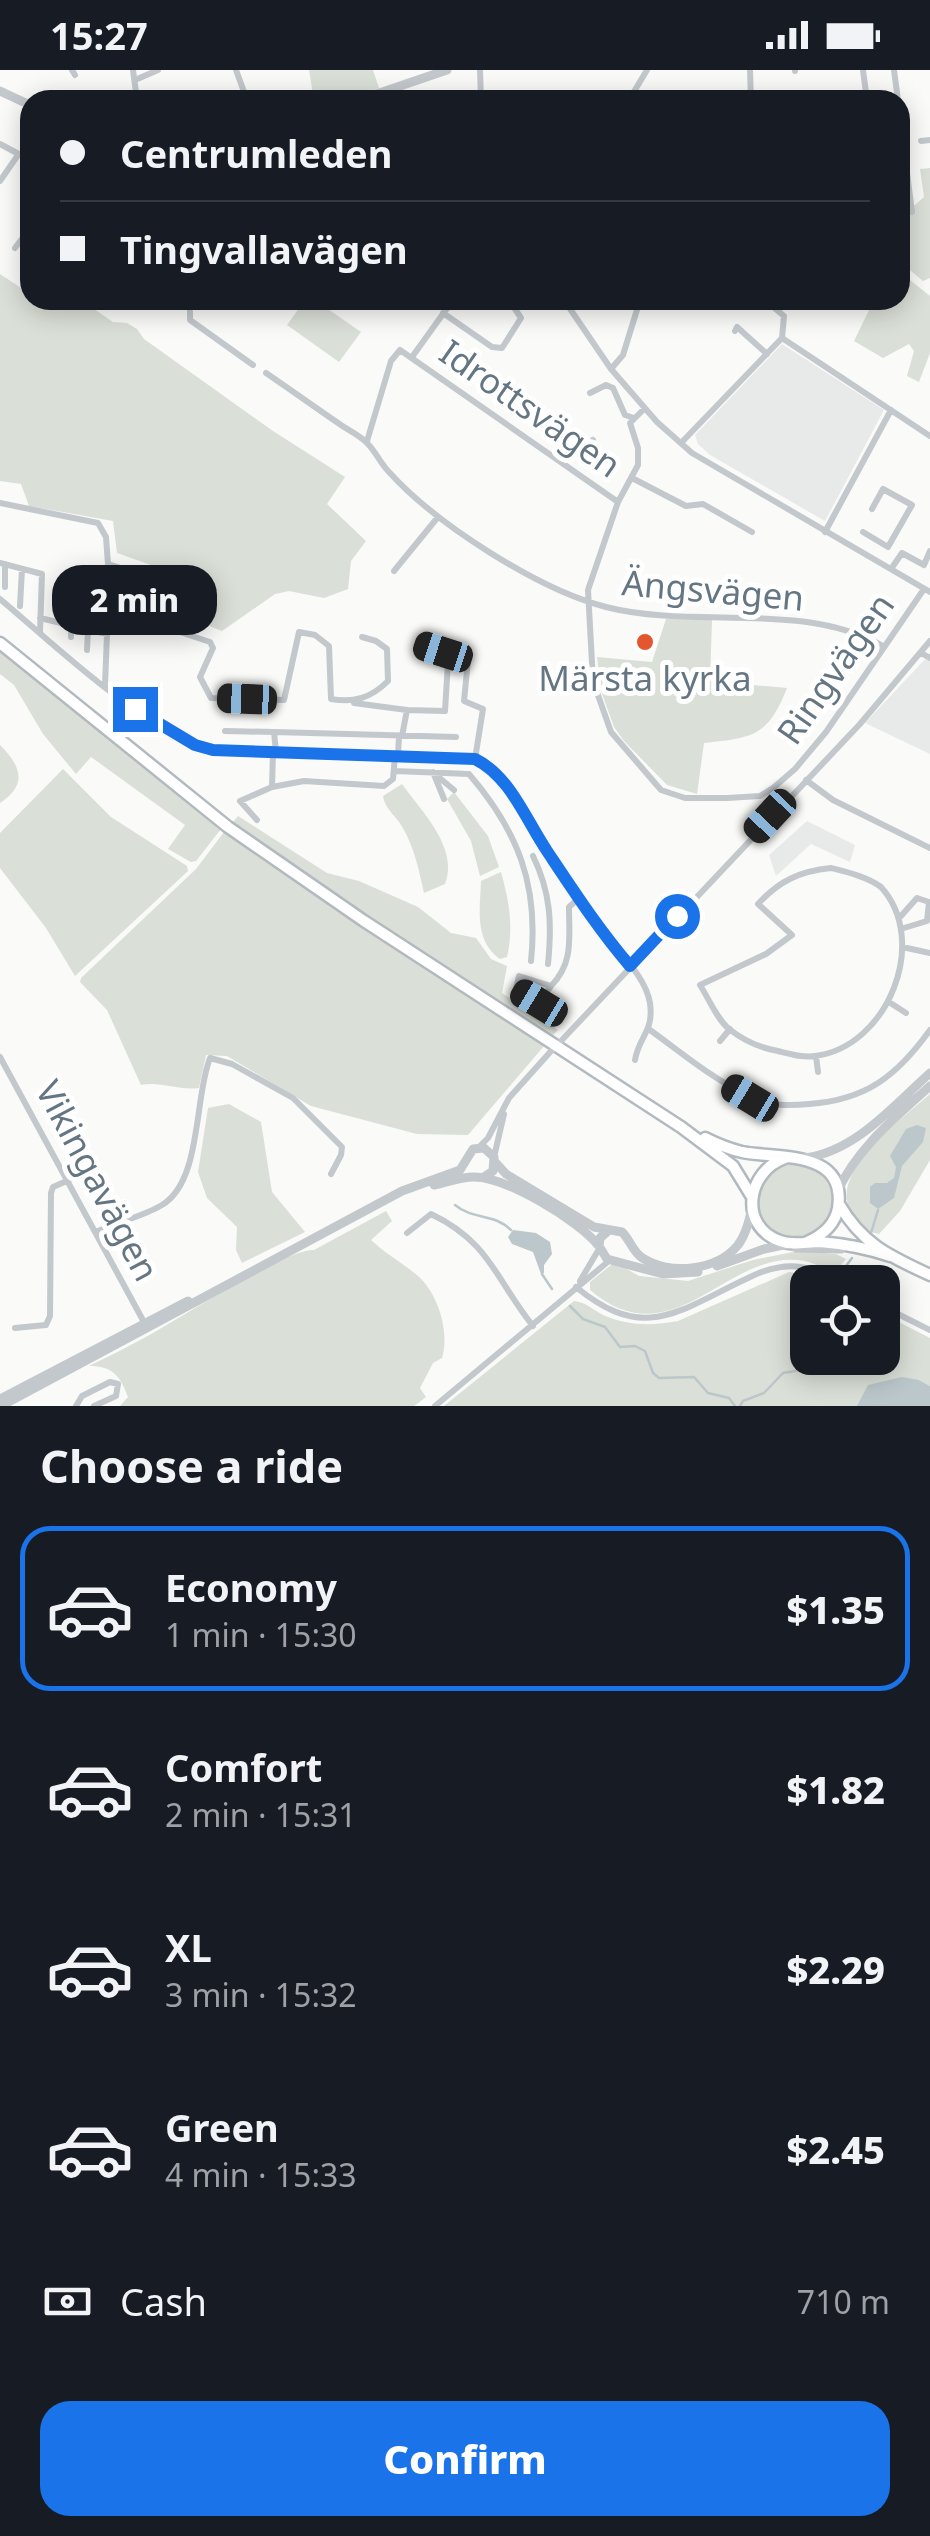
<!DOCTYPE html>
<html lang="en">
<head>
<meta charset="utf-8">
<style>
  body { margin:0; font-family:"Noto Sans",sans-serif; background:#242831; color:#f1f3f6; height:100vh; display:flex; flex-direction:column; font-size:38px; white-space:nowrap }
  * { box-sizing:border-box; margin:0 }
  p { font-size:32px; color:#9ea1a6 }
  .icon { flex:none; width:55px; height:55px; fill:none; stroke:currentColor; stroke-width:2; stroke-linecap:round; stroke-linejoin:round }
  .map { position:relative; height:1336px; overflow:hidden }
  .panel { display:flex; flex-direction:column; background:#171b24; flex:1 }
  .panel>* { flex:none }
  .banner { position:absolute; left:20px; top:20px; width:890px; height:220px; border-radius:30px; box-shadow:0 5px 25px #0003; display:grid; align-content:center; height:220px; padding:0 40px; background:#171b24 }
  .controls { position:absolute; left:790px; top:1195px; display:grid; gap:20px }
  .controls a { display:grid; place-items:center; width:110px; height:110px; border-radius:20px; background:#171b24; box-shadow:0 5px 25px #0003; font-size:50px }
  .end { position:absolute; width:45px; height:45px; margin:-22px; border:12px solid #1a73e8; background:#fff; box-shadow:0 0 0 5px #fff }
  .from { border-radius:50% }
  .bubble { position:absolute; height:70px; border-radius:30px; background:#171b24; box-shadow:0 5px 25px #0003; font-size:32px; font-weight:800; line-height:70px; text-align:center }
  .car { position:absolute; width:30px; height:60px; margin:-30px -15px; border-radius:12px; box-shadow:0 0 8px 2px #0007; background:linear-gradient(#222 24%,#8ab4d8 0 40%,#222 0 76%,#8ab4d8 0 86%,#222 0) }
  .banner b { display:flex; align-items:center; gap:35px; height:95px; font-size:38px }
  .banner b+b { border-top:2px solid #363941 }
  .banner i { width:25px; height:25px; background:#f1f3f6 }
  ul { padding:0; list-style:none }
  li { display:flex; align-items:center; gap:30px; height:165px; margin:0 20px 15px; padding:0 20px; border:5px solid transparent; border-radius:30px }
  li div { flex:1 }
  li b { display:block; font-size:38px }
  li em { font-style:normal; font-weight:800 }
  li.selected { border-color:#1a73e8 }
  li>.icon { width:90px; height:90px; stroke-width:1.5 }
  h2 { padding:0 40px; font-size:45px; line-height:120px }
  .pay { display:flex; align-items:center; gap:25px; height:110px; padding:0 40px; font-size:38px }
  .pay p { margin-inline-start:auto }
  .cta { display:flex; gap:20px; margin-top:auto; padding:20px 40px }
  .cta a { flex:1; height:115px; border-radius:30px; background:#1a73e8; color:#fff; font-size:40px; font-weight:800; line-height:115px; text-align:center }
  .status { display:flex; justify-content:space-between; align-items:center; height:70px; padding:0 50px; background:#171b24; direction:ltr }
  .status svg { height:28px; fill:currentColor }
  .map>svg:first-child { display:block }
</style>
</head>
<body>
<div class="status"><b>15:27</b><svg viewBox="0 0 49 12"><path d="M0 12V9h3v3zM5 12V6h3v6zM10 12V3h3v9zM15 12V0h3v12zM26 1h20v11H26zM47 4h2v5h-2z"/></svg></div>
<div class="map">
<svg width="930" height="1336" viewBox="0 0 930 1336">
  <rect width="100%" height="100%" fill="#fafaf8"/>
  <path fill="#e8e9e9" d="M782,274L884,340L825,451L710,385L698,374L695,365Z
    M930,584V684L865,653Z
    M807,751L855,775L850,792L811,774L776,806L769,785Z"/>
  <path fill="#dadfd7" d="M309,0H373L379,18L348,30H314Z
    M930,98V208L923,211L900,192V148L924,127L920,99Z
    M900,202L930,226V283L919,312L907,306L914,281L909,274L883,288L854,271L870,238L862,230H900Z
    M0,204L30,224V230H81L113,252L127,253L137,259L144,269L273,361L345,407L327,434L366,471L351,491L348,519L324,528L289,521L275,524L222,561L186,547L179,505L117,483L113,451L29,436L21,414L0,411Z
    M305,230H315L361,262L339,292L287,255Z
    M666,549L712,550L710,611L787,618C768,667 752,668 704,673L697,724L667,715L624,671L614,657L601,621L597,587L652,592Z
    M0,582L221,759L196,791L191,792L168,779L185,755L91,687L76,704L43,664L14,615L0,604Z
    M0,675C20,695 29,714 0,733Z
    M63,699L111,747L187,796L188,801L75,906L46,858L0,798V763Z
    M402,714C422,742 459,778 445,814L424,823C419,801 415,780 404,760C398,747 385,740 383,726Z
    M454,722L488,766L499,797L480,806L471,771L447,729Z
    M238,746L327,803L359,811L418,837L451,863L476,868L491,889L507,896L502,923L558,960L553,965L369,849L233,752Z
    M224,762L544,976L468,1065L417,1064L311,1036L227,986L206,985L199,1018C179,1021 161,1011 141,1015L107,940L80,912L81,908L196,799Z
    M501,802C509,831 514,856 507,887L500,889C474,870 480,840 481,811Z
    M930,1024V1090L900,1141L879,1164C867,1162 862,1157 854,1147C822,1106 903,1048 930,1024Z
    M229,1034L261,1052L272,1122L305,1162L242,1193L236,1180L237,1157L207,1128L198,1102L208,1038Z
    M757 1131a38 38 0 1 1 76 0a38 38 0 1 1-76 0Z
    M386,1141L392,1151L371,1170C386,1184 402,1193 417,1205C438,1223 450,1262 442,1288L433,1293L420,1318L426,1327L414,1336H120L128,1327C120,1305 112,1296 89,1296C107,1287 126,1278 144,1268C176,1251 287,1178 314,1180Z
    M798,1181L836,1184L846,1189L834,1203C825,1199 814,1193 805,1191C728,1176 675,1292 590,1220V1212L611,1195L618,1194L639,1206L688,1211L753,1190Z
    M789,1202L808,1205L822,1212H808V1288H882L883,1244L930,1268V1316L919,1310L930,1336H444L574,1231C586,1232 593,1240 603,1245C628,1256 652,1256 678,1251Z"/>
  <path fill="#bbc7cb" d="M917,1055L926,1058L923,1072L902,1096L894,1128L878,1139L870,1133V1117L875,1113H887L894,1108L896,1097L890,1086L906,1059Z
    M513,1160L536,1163L550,1172L552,1184L544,1195V1203L541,1204L533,1182L512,1174L508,1167Z
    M902,1307L919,1310L930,1316V1336H857L868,1315Z"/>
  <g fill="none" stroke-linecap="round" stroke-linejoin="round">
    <path stroke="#bbc7cb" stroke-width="2.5" d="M455,1135C473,1150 494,1143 511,1160
      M871,1163L878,1140
      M542,1204L552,1219
      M840,1204L852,1188
      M570,1236L583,1249L605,1257L620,1277L635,1276L645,1281L653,1303L659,1308L694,1307L708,1323L729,1328L735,1336
      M740,1336L743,1331L764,1323L783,1303L813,1298L837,1288"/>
    <defs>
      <path id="secondary" d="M0,573L228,757L364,851L681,1057L733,1096L752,1127
        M705,1068C717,1074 729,1079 742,1082C777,1089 847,1079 838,1138C835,1155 823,1165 807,1172
        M785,1088C747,1101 738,1156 780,1171C793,1176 806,1172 820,1172C844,1174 867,1178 890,1186
        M839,1134C862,1174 889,1186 930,1205"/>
    </defs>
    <use href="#secondary" stroke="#b3babf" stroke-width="15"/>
    <path stroke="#c3c8cc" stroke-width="6" d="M72,0L75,5
      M133,0L137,30
      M236,0L247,30
      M480,0L481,30
      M750,0L751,30
      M795,0V1
      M863,0L867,30
      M894,0L898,30
      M135,10L158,0
      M629,30L647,0
      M900,49L912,142
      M921,71L930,70
      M0,74L30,90
      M0,111L18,85
      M15,178L30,158
      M198,230L190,239V250L253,295
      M564,230L611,299L657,352L692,383L930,522
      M765,230L784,246L782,268
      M780,230H781
      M443,243L492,277L502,278L521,248L509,230
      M735,261L737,257L767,284
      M782,268L930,366
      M412,287L453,230
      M611,299L623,285L640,230
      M266,303C291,320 316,338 341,355C348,360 359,365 366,372C375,380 380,393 389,402C436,454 539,520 606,537C696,560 800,530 883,576
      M590,323L606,315L613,318L625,345L634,348
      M645,338L630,353L638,378V395L618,432L588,520L593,611L611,662L661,720L685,728H727L760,726L773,718L795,699L826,662L924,519
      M367,371L391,291L400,280L618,432
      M681,373L782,268
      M586,391L581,388L593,370
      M632,408L686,436L703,434L752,462
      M0,433L98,453L106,467L108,494L153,508L167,521L165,557L210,572L213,578L200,607L211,628L284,630L299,562L315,565L329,576L331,629C354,633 371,628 388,611L387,579L376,571L362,567
      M825,462L891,340
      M863,462L888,477L912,435L883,419L872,439
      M0,493L42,504L40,562
      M891,499L902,483L924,495L930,481
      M394,501L438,447
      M5,517V494
      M0,529C52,572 159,677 226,681L466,687L487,695L502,710C534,760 566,809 600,857C616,881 645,904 650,933C654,962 639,966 635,990
      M20,536L22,499
      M40,548L107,564L105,615
      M71,567V555
      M87,580L88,559
      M469,580L464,631L483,639L475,689
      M921,583L930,588
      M354,633L407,640
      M225,661L274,662L276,682
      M274,662L456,667
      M402,666L407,640L445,641L448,592L443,582L421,575
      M273,682L272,717L304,711L384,716L393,709L395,686
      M398,686L399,666
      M395,701L469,704C518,761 539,815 531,891
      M433,702L444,729
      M436,705L454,720
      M806,710L833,730L930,778
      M257,750L240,731L272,717
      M533,786C551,823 552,854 548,894
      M831,798C847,802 868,807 881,817C930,871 888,977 815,986C803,988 790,984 778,981C760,978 743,970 729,959C717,949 709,929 700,915L766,884L792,865L758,834C779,811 800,801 831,798Z
      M901,846L917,828L929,832L927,851L904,858
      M907,878L930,883
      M551,916L539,933L516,919L519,906L551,916C574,893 569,867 569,837L579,828
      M892,934L906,943
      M650,960C682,983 713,1009 748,1026C767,1036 788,1036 809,1034C866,1030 897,1006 930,960
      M561,971L860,654L930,571
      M720,971L730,959
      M816,986L818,1002
      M0,987L145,1254
      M478,1078L488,1068L509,1028L552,980
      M494,1087L504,1044
      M96,1162C117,1152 142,1147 162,1135C202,1111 194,1028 210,988L232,994L293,1028L342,1077L341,1085L331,1104
      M407,1163L431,1144C490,1172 496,1210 533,1256
      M580,1211L599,1179
      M576,1217C645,1274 679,1240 748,1208C764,1200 783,1194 801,1197C814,1199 826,1207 837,1212
      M882,1236L930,1260
      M15,1258L46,1255L50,1246L51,1123L53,1117L69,1110
      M76,1336L82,1326L110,1312L118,1314L116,1326L94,1336
      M435,1336L610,1190"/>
    <path stroke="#c3c8cc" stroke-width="9" d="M0,21L30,35
      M359,30L447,0
      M805,1088C856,1081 893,1036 930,1003
      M495,1092L506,1104L594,1157L622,1162C630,1170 632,1180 641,1187C668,1206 717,1201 738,1175C746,1164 749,1151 752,1138
      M434,1115C447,1112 461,1107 474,1107C506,1107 578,1150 598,1175
      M837,1122C858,1077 894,1049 930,1016
      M608,1161L600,1168L599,1176L607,1189L663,1204L698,1202
      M796,1178L841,1179
      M717,1196L764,1179L788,1174
      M0,1329L188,1231
      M1,1336L402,1121L460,1100L473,1079L484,1078L494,1087L493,1101L484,1107"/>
    <use href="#secondary" stroke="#fff" stroke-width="10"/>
  </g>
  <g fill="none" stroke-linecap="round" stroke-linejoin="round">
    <path stroke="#1a73e8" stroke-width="12" d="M135,639L195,675L213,680L475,689C510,706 526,750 547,781C573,820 599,860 630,896L677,846"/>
  </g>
  <circle fill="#e4572e" stroke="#fff" stroke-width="4" cx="645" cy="572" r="10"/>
  <g text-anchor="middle" stroke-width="10" stroke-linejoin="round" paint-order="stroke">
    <g font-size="35" fill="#657683" stroke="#fff">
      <text transform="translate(530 339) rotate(35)" y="12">Idrottsvägen</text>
      <text transform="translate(713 521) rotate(5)" y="12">Ängsvägen</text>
      <text transform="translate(836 599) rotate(-55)" y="12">Ringvägen</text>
      <text transform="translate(97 1111) rotate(62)" y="12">Vikingavägen</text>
    </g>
    <g font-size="35" fill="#657683" stroke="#fff">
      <text x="645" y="621">Märsta kyrka</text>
    </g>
  </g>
</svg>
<div class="controls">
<a><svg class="icon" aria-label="locate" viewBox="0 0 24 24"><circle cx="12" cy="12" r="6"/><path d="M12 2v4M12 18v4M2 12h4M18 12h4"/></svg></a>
</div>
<i class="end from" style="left:677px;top:846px"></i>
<i class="end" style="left:135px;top:639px"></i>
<div class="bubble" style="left:52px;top:495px;width:165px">2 min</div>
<i class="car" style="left:443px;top:582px;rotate:288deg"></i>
<i class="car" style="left:247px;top:629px;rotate:272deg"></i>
<i class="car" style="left:770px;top:746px;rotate:223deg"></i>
<i class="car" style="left:539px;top:933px;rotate:301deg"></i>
<i class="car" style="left:750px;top:1028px;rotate:301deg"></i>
<div class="banner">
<b><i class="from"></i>Centrumleden</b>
<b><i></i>Tingvallavägen</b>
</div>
</div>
<section class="panel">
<h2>Choose a ride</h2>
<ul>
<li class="selected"><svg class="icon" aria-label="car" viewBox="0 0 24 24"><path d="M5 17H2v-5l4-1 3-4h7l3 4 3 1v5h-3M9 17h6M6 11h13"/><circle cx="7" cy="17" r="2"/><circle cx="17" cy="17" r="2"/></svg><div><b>Economy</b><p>1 min · 15:30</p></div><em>$1.35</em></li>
<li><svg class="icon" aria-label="car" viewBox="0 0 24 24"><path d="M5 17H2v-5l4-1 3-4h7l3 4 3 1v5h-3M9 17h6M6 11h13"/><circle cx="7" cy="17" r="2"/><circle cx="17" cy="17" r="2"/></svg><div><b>Comfort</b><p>2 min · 15:31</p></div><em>$1.82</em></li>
<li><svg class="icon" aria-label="car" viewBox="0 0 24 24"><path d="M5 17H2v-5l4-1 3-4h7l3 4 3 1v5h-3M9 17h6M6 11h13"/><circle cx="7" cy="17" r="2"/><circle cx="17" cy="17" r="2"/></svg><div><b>XL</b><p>3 min · 15:32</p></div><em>$2.29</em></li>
<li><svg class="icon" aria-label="car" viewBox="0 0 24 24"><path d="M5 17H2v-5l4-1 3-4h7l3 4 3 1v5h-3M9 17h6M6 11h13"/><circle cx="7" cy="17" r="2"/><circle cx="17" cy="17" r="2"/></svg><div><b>Green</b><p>4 min · 15:33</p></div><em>$2.45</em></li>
</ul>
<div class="pay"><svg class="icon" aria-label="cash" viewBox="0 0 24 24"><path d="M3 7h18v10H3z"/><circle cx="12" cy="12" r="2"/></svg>Cash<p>710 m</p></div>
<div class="cta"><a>Confirm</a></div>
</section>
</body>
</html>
